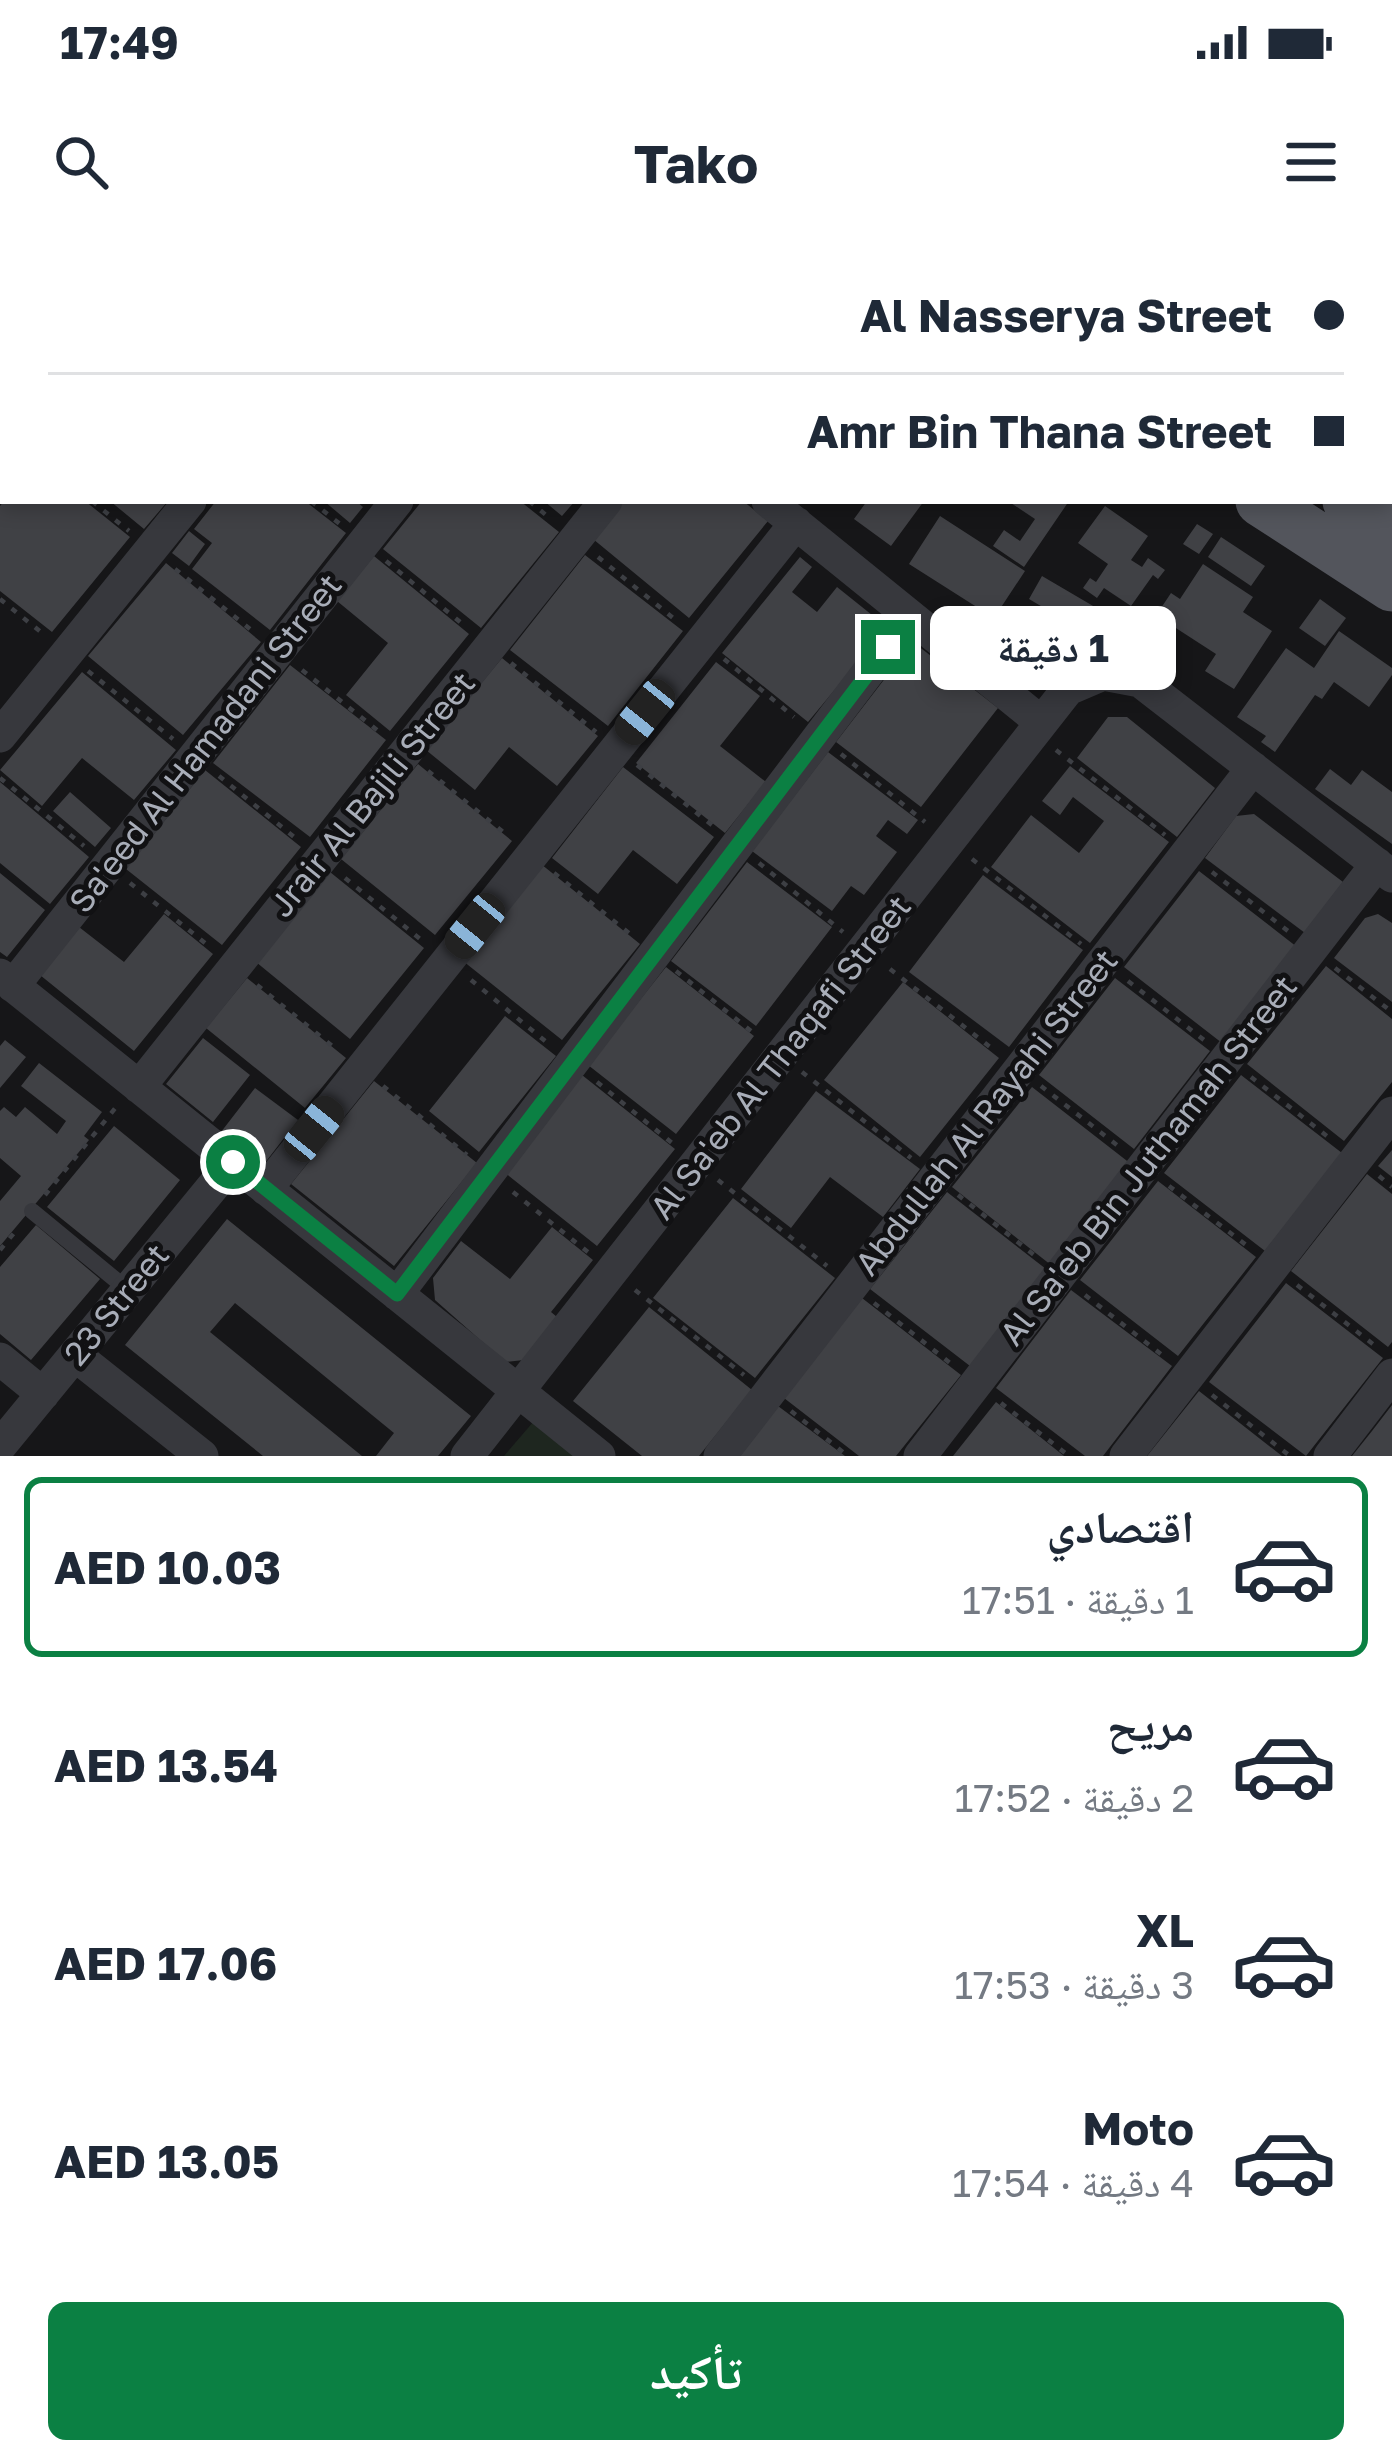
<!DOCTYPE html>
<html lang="ar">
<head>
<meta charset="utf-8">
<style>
  body { margin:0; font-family:"Golos Text","Noto Naskh Arabic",sans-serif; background:#f6f6f7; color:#1f2937; direction:rtl; height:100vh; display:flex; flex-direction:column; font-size:45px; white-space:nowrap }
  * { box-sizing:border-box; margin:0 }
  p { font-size:39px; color:#747a83 }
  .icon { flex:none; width:66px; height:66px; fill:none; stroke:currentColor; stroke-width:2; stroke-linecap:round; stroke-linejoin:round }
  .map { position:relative; height:1216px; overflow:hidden; direction:ltr }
  .side { display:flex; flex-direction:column; background:#fff; flex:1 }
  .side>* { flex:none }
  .hud { position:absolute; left:0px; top:0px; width:1392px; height:264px; box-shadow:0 6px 18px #0003; direction:rtl; display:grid; align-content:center; height:264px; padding:0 48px; background:#fff }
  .end { position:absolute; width:54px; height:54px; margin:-27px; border:15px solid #0b8043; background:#fff; box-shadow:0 0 0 6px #fff }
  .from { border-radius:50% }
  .bubble { position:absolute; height:84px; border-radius:18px; background:#fff; box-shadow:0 6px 18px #0003; font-size:39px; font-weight:700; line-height:84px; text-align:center; direction:rtl }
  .car { position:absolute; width:36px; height:72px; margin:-36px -18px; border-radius:15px; box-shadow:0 0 9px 3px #0007; background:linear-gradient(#222 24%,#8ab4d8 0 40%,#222 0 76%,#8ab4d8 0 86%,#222 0) }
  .hud b { display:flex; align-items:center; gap:42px; height:114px; font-size:45px }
  .hud b+b { border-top:3px solid #e0e1e3 }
  .hud i { width:30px; height:30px; background:#1f2937 }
  ul { padding:21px 0 0; list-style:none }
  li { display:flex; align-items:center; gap:36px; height:180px; margin:0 24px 18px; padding:0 24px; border:6px solid transparent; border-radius:18px }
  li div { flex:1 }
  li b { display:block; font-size:45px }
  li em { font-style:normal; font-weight:700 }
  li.selected { border-color:#0b8043 }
  li>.icon { width:108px; height:108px; stroke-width:1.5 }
  .action { display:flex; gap:24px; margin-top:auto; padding:24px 48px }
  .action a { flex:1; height:138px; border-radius:18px; background:#0b8043; color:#fff; font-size:48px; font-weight:700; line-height:138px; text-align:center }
  .status { display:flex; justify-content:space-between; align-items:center; height:84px; padding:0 60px; background:#fff; direction:ltr }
  .status svg { height:33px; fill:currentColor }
  header { display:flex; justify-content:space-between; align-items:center; height:156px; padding:0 48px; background:#fff; font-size:54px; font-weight:700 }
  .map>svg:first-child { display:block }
</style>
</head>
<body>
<div class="status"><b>17:49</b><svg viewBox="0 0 49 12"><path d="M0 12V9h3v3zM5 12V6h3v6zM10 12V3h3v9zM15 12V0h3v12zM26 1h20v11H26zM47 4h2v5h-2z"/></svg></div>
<header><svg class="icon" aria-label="menu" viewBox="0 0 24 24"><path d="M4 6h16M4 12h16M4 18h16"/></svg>Tako<svg class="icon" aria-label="search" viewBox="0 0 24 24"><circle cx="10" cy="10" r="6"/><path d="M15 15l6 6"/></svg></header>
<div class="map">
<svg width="1392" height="1216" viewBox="0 0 1392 1216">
  <rect width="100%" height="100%" fill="#161618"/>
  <path fill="#1e261f" d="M534,1181L578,1216H504Z"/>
  <path fill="#404145" d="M4,261H85L130,297L52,392L0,351V266Z
    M110,261H168L144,289Z
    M216,261H305L346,293L270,390L192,329L212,303L194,289Z
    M324,261H356L363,267L350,283Z
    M422,261H520L559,292L481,388L383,309Z
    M544,261H575L562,276Z
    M624,261H743L768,281L689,378L593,299Z
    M867,261H924L891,306L854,279Z
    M1008,261H1069L1024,327L993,306L1004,290L1020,301L1035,279Z
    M1105,266L1148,296L1131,320L1142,327L1148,318L1165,330L1158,339L1153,335L1131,366L1104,348L1097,358L1083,348L1090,338L1096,342L1108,324L1078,303Z
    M940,276L1025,331L994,378L909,324Z
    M1197,284L1213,294L1199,314L1183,304Z
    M189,291L205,304L189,326L172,313Z
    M1221,297L1265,326L1251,346L1208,317Z
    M585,315L683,391L608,486L510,410Z
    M374,316L469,394L390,491L346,455L388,403L337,361Z
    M800,317L812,327L792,352L817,372L837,347L887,387L808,482L722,413Z
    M166,323L261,402L183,495L88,416Z
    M1203,324L1253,357L1243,372L1272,391L1234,449L1205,431L1216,414L1165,381L1148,408L1138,402L1133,410L1116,400L1125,385L1143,395L1171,353L1180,359Z
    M1042,336L1117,380L1103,403L1029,359Z
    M1320,359L1346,378L1325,406L1299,388Z
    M1339,391L1392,428V435L1369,467L1334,442L1322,459L1315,455L1275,512L1261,502L1266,496L1237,477L1286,408L1314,428Z
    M969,395L1074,397V415L968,412Z
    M913,402L998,468L921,567L836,502Z
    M502,418L598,496L557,546L509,507L475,550L426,510Z
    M716,422L760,456L720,506L766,542L725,593L636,523Z
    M290,425L386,500L310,597L213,523Z
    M82,432L176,510L134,560L82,518L42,566L0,530Z
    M1108,477H1127L1215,548L1177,597L1077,518Z
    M828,512L918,580L907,594L888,580L876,596L897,612L864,655L851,646L832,671L752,611Z
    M418,524L512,601L435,695L341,619Z
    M1070,526L1169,602L1090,703L991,627L1031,575L1079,613L1104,581L1073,557L1060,575L1042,561Z
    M623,527L714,597L677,644L633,610L598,654L552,618Z
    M1330,529L1351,545L1362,530L1392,552V604L1315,549Z
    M205,530L301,607L222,705L126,629Z
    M0,542L89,617L50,664L0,623Z
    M70,552L111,588L95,607L53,571Z
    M1254,574L1343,642L1305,693L1205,618L1236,576Z
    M747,622L832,687L756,786L671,721Z
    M541,624L640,704L562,800L463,721Z
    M1199,631L1297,707L1222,803L1124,727Z
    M330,632L424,708L350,799L256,722Z
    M0,633L45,670L7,717L0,712Z
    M983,635L1083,710L1009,807L909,732Z
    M164,674L213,714L134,811L40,735L79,687L124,722Z
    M1378,674L1392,683V762L1334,718L1365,678Z
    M1326,726L1392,779V842L1344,901L1247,824Z
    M666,727L754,796L676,894L588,825Z
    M247,738L346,818L305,868L206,788Z
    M1115,738L1210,811L1134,909L1039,835Z
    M903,742L999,818L920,917L824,840Z
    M505,776L556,816L479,912L429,871Z
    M203,798L250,835L213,882L166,844Z
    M5,800L26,817L0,848V806Z
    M39,823L102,872L84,896L89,900L0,1006V961L21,936L0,918V871L4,867L16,877L25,867L57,894L66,881L21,846Z
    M582,835L675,909L597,1006L504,932Z
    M1241,835L1342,913L1265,1011L1164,933Z
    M374,841L477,923L394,1026L291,944Z
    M1032,847L1131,924L1051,1025L952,947Z
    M255,848L298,880L264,924L221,892Z
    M816,851L920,929L883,977L830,937L791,988L741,949Z
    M114,886L180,940L114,1021L47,967Z
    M1392,910V937L1378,926Z
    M1367,934L1392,954V1102L1388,1107L1291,1031Z
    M1158,941L1256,1017L1178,1116L1080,1040Z
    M947,952L1046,1029L970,1126L870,1049Z
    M733,958L835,1038L755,1138L653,1058Z
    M227,979L471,1176L438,1216H376L394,1193L235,1063L210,1092L362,1216H263L125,1105Z
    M36,985L100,1039L31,1120L0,1094V1027Z
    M552,987L593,1020L551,1072L557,1077L524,1120L505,1122L435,1060L433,1038L461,1001L510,1039Z
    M1286,1043L1383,1118L1306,1216L1209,1142Z
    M1071,1050L1172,1126L1103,1216H1085L996,1148Z
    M862,1058L961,1135L896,1216H859L784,1158Z
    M649,1067L752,1150L699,1216H642L573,1161Z
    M1199,1151L1282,1216H1147Z
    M996,1162L1044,1200L1064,1216H953Z
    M1392,1165V1216H1352L1372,1191Z
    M778,1166L845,1216H740Z"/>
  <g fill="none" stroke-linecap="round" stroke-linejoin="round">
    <path stroke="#3d3f44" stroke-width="4.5" stroke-dasharray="6 9" stroke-linecap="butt" d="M0,9L3,12
      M0,187L3,190
      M92,261L129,291
      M311,261L340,284
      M529,261L552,280
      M598,317L678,382
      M386,321L465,386
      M175,329L255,393
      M0,359L42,393
      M724,419L794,477
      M511,423L596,492
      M302,430L382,494
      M88,431L173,499
      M1056,510L1165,595
      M841,514L925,582
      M637,525L713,586
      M428,531L508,596
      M219,536L299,601
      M0,538L84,606
      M972,619L1081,704
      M759,623L843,692
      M1212,632L1288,691
      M554,633L630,694
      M345,638L425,703
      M130,643L210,707
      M1335,728L1392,772
      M890,729L994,810
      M676,731L756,795
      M471,740L550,805
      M1128,741L1204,800
      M257,745L336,809
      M802,832L911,918
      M1251,837L1332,900
      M597,842L672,903
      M383,846L467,915
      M1041,846L1122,909
      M1379,936L1392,947
      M718,940L827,1026
      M1169,946L1250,1008
      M513,952L589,1013
      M45,955L117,866
      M958,955L1038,1018
      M0,1010L19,987
      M1297,1045L1378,1108
      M635,1050L744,1135
      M1085,1055L1166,1118
      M874,1063L954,1126
      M1212,1155L1290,1216
      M1001,1163L1069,1216
      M791,1171L848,1216"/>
    <path stroke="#37383d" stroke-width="16" d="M32,971L128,1050"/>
    <path stroke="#37383d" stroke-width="33" d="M446,0L450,3
      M189,3L191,0
      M398,3L401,0
      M1389,152L1392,147
      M0,239L3,236
      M768,261L1041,482
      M0,496L190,261
      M0,735L599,1216
      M13,746L397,261
      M139,847L606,261
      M266,949L796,283
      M397,1054L910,377
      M75,1115L202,1216
      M0,1119L43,1154
      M0,1206L233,922
      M467,1216L1068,449L1103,434L1140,441L1392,636
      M720,1216L1253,528
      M920,1216L1377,624
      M1126,1216L1392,873
      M1330,1216L1392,1135"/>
    <path stroke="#53555c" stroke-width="51" d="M862,0L867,3
      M950,0L954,3
      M1261,261L1392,346
      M1348,261L1392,290"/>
  </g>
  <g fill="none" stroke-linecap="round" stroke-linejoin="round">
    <path stroke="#0b8043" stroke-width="15" d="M233,922L397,1054L888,407"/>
  </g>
  <g text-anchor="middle" stroke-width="10" stroke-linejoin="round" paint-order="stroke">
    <g font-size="33" fill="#a8adb8" stroke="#111113">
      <text transform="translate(205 503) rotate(-52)" y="12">Sa'eed Al Hamadani Street</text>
      <text transform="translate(372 554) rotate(-51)" y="12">Jrair Al Bajili Street</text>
      <text transform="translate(780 817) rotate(-52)" y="12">Al Sa'eb Al Thaqafi Street</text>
      <text transform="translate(986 872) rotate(-52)" y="12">Abdullah Al Rayahi Street</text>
      <text transform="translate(1148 920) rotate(-52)" y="12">Al Sa'eb Bin Juthamah Street</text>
      <text transform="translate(116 1064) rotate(-51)" y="12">23 Street</text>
    </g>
  </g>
</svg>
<i class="end from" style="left:233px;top:922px"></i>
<i class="end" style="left:888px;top:407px"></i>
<div class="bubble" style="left:930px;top:366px;width:246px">1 دقيقة</div>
<i class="car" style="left:645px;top:472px;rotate:219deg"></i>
<i class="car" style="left:475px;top:686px;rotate:219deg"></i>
<i class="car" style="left:314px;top:889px;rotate:39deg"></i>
<div class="hud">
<b><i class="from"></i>Al Nasserya Street</b>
<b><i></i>Amr Bin Thana Street</b>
</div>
</div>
<section class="side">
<ul>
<li class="selected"><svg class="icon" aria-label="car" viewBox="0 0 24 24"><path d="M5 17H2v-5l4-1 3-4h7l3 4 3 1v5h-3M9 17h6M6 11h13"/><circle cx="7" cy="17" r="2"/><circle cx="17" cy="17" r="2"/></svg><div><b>اقتصادي</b><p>1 دقيقة · 17:51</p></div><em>AED 10.03</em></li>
<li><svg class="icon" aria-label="car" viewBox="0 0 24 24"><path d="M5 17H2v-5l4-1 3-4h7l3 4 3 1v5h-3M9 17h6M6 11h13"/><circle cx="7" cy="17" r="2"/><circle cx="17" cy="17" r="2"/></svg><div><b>مريح</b><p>2 دقيقة · 17:52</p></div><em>AED 13.54</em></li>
<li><svg class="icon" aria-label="car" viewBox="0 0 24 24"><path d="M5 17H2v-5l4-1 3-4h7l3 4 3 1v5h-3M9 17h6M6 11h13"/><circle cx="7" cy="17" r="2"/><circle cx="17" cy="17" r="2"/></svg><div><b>XL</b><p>3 دقيقة · 17:53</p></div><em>AED 17.06</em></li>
<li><svg class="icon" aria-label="car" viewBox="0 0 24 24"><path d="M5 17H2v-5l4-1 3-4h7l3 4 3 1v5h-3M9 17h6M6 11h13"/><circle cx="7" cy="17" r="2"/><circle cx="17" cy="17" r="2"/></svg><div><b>Moto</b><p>4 دقيقة · 17:54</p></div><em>AED 13.05</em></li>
</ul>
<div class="action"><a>تأكيد</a></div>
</section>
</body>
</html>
